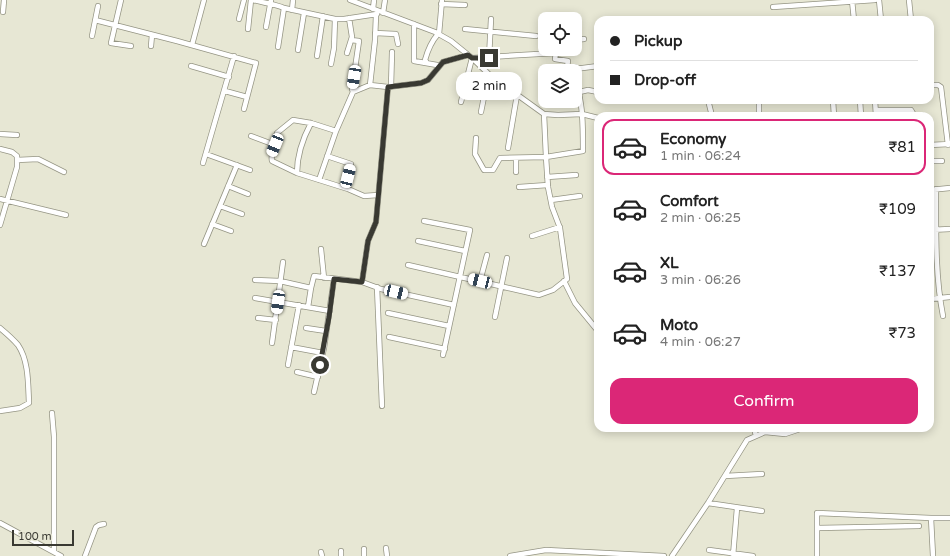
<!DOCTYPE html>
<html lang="en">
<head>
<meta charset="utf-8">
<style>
  body { margin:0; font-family:"Varela Round",sans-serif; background:#f6f6f6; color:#222; height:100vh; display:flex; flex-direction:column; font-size:15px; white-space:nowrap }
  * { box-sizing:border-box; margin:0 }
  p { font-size:13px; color:#767676 }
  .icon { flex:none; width:22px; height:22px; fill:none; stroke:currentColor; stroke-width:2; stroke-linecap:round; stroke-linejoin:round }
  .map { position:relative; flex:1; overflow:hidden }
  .side { position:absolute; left:594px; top:112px; width:340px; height:320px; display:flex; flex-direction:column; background:#fff; border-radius:12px; box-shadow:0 2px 10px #0003 }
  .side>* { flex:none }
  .guide { position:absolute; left:594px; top:16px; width:340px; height:88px; border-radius:12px; box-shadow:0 2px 10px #0003; display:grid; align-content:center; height:88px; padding:0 16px; background:#fff }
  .tools { position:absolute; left:538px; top:12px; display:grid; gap:8px }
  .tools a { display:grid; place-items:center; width:44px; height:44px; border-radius:8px; background:#fff; box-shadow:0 2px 10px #0003; font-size:20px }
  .scale { position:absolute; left:12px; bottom:10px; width:62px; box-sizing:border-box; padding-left:4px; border:2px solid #393932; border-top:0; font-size:11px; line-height:14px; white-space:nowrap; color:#393932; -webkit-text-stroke:3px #e7e7d4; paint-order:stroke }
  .end { position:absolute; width:18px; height:18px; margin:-9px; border:5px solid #393932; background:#fff; box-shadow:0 0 0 2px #fff }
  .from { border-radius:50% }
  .bubble { position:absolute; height:28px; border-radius:12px; background:#fff; box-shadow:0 2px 10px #0003; font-size:13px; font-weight:600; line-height:28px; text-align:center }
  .car { position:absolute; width:12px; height:24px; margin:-12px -6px; border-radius:5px; box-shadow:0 0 3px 1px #0007; background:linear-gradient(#fff 24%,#345 0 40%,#fff 0 76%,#345 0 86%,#fff 0) }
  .guide b { display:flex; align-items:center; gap:14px; height:38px; font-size:15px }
  .guide b+b { border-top:1px solid #e0e0e0 }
  .guide i { width:10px; height:10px; background:#222 }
  ul { padding:7px 0 0; list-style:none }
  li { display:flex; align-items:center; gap:12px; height:56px; margin:0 8px 6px; padding:0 8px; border:2px solid transparent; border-radius:12px }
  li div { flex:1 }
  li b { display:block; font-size:15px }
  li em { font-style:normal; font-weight:600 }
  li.selected { border-color:#db2777 }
  li>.icon { width:36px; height:36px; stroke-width:1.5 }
  .button { display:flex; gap:8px; margin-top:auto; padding:8px 16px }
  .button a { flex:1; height:46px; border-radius:12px; background:#db2777; color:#fff; font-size:16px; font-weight:600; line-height:46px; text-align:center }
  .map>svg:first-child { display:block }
</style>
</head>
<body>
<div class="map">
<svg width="950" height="556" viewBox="0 0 950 556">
  <rect width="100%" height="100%" fill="#e7e7d4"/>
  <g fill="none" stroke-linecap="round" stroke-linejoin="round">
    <defs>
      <path id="minor" d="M121,0L111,43L131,46
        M253,0C264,3 275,4 284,8L335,19H344L377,14
        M350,0L435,32L451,41L472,58L498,83L512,91L544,114L558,115L582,114L598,118
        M852,0L854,20
        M879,0L881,20
        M909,0L911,20
        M441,4L465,5
        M773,7L875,0
        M373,9L374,0
        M292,10L293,0
        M3,12L4,0
        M383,13L385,0
        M376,15L375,40L370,85L388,87L421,83L428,80L443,62L468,55
        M239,19L244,0
        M95,20L177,41L256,63L244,109
        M414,24V61L437,65L439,67
        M266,27L271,0
        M248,29L251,0
        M465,29L536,36
        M375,33L396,34L398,44
        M439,34L442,0
        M92,36L98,6
        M575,40L584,39
        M192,45L204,0
        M151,46L152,35
        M278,47L284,8
        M298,50L304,13
        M347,53L352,37L349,18
        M317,56L323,16
        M489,58L491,19
        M427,63L425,60C428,49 431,42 438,34
        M331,64L334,48L335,19
        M191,66L229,77
        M575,69L598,66
        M930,85H938L941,87L948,145
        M391,87L392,52
        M225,91L247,97
        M353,92L370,85
        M575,93L588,90L598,92
        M708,100L712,116
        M833,100L834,116
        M860,100L861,116
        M875,100L876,116
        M461,102L472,58L556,53L555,59L568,61L567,67H575C576,83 581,98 582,114C583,126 583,139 583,151L546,157L544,114
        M876,110H911L914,115H922V116
        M481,112L486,87L492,78
        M759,116V100
        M336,131L311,123L293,120L277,133C276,141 270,154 272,161L297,173L348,189L364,196L378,195
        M0,134L17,135
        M251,136L275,145
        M930,145L950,144
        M508,148L517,95
        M0,149L12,152L17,156V167L0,225
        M206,154L250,170
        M327,156L351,164L345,188
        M516,158V172
        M17,160L38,159L64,172
        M930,161H942
        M203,163L234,56
        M297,173C297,156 303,138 311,123
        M547,177L576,175
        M319,180L336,131L353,92L352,89L359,41L351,40
        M228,186L248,194
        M519,187L548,185
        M936,189C936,231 935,275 943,316
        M930,190L950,188
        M0,199L66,215
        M551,200L580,196
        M220,206L242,214
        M424,221L470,230L443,355
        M212,224L231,231
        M930,230L950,229
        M532,236L560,227
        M418,241L465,251
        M204,244L237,165
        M321,249L324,278
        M408,265L539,295L553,290L567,279L560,228L552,207L548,187L546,157L500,158L493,170H484L475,154L476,138
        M255,280L280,281L311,288
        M480,281L487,255
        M564,281L575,303L598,331
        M362,282L368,241L376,222L388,87
        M377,287L382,406
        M255,298L330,311
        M930,299L950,297
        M308,307L311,288L314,276L362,282L381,289L454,305
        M388,313L449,326
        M495,317L507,258
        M258,318L276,320
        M0,328C6,333 13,339 18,345C29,361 28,385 29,403L20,408L0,411
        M306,328L326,331
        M389,337L445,349
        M272,343L283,262
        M291,347L323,353
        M288,365L299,305
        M297,372L318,377
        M314,392L324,348L334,279
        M52,413L54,437V552
        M754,428L756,436
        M725,476L762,474
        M708,503L762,511
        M0,523L61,556
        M817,528L919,526
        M386,548L387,556
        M364,549V556
        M709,550L753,556
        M341,551V556
        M321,552L322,556
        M85,556L96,527L99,525L104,524
        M510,556L546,550L664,556
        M672,556L708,503L747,440L765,432L785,434L803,428
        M733,556L737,508
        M817,556V513L931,518
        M933,556L931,518H950"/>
    </defs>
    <use href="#minor" stroke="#959584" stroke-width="6"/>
    <use href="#minor" stroke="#fff" stroke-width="4.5"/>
  </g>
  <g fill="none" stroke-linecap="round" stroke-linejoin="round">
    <path stroke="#393932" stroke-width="5" d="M320,365L329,317L334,279L362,282L368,241L376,222L388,87L421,83L428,80L443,62L468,55L472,58H489"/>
  </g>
</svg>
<div class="tools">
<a><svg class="icon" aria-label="locate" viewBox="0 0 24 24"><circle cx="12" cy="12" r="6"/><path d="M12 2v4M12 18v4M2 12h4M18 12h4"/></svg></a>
<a><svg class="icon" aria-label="layers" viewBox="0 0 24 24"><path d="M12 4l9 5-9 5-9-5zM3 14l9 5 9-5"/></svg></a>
</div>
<div class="scale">100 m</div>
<i class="end from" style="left:320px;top:365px"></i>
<i class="end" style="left:489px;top:58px"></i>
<div class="bubble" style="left:456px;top:72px;width:66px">2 min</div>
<i class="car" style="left:354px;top:77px;rotate:189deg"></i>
<i class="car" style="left:275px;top:145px;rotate:202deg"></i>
<i class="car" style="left:348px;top:176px;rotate:14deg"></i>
<i class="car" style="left:480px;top:281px;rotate:284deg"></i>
<i class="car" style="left:396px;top:292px;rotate:103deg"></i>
<i class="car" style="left:278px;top:302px;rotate:188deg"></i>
<div class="guide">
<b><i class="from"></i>Pickup</b>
<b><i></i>Drop-off</b>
</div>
<section class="side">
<ul>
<li class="selected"><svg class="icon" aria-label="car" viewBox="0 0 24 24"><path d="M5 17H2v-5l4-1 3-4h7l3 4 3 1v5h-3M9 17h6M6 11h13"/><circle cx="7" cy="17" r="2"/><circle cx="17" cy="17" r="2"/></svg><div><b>Economy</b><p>1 min · 06:24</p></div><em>₹81</em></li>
<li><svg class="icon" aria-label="car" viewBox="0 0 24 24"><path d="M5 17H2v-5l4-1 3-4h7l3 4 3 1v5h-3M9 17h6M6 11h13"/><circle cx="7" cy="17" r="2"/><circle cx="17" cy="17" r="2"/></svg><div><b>Comfort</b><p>2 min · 06:25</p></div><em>₹109</em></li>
<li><svg class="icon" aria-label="car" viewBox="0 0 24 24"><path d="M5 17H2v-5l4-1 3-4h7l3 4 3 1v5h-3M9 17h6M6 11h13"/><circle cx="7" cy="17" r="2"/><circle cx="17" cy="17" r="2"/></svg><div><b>XL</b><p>3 min · 06:26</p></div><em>₹137</em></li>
<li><svg class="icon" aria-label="car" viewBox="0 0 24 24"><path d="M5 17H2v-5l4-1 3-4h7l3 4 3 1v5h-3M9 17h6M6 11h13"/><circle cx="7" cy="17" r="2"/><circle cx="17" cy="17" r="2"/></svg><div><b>Moto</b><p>4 min · 06:27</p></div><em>₹73</em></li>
</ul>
<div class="button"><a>Confirm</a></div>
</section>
</div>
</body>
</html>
